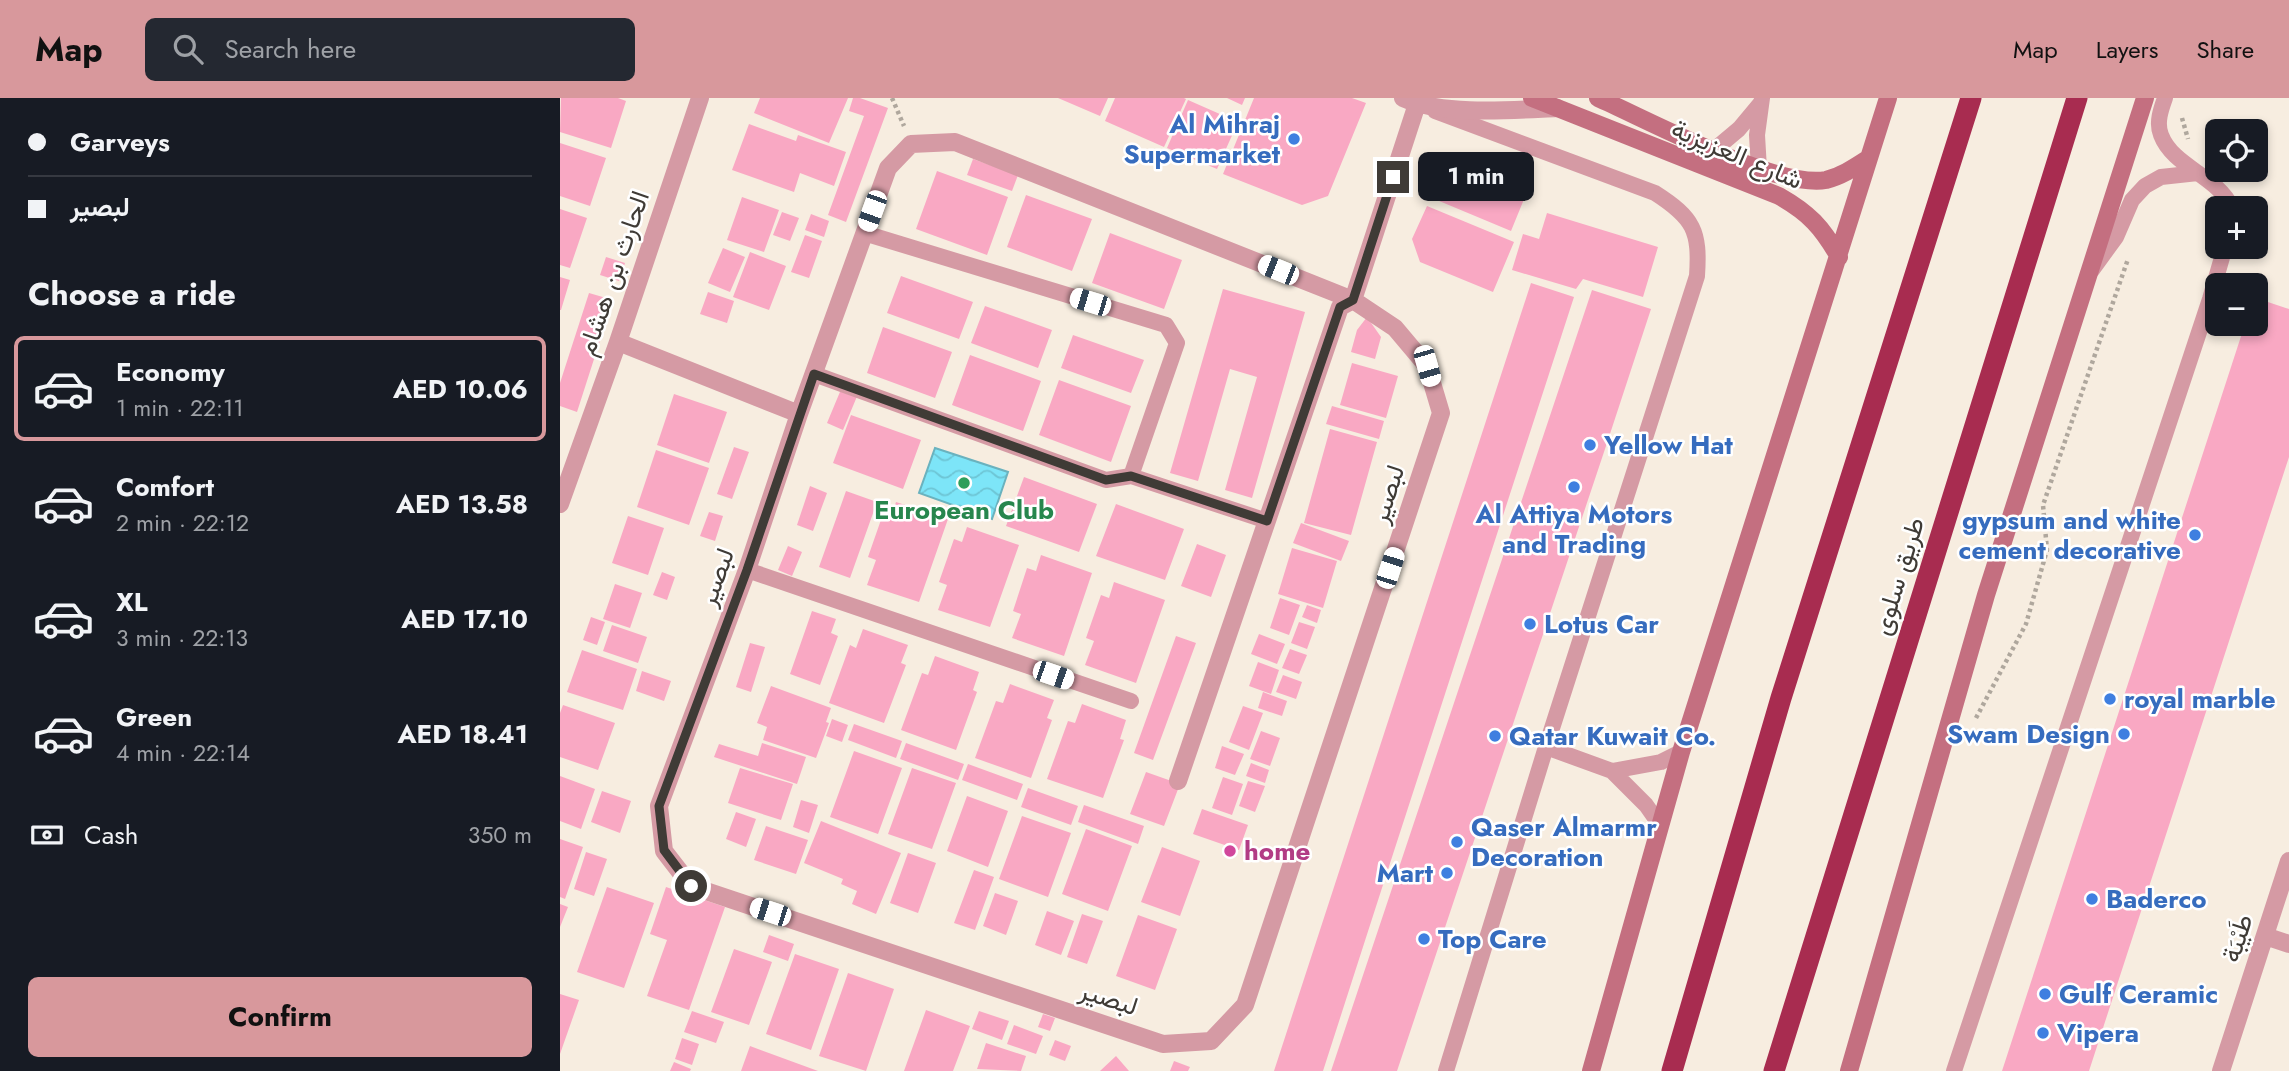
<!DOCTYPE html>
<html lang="en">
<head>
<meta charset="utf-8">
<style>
  body { margin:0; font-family:Jost,Vazirmatn,sans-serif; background:#242831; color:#f1f3f6; height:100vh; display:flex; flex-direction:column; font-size:26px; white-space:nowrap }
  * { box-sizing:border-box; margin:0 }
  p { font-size:23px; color:#9ea1a6 }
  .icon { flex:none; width:38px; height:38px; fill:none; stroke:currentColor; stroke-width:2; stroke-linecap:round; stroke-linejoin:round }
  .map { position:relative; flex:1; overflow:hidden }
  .side { display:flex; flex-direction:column; background:#171b24; width:560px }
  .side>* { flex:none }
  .banner { display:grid; align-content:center; height:154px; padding:0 28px; background:#171b24 }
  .controls { position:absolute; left:1645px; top:21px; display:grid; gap:14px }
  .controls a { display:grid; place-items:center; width:63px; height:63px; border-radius:10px; background:#171b24; box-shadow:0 4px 10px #0003; font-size:35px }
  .end { position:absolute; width:32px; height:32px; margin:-16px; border:9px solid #3f3b36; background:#fff; box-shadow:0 0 0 4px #fff }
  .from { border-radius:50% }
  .bubble { position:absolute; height:49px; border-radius:10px; background:#171b24; box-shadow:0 4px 10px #0003; font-size:23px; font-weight:700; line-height:49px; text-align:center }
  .car { position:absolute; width:21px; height:42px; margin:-21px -10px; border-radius:9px; box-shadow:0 0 5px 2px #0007; background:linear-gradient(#fff 24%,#345 0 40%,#fff 0 76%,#345 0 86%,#fff 0) }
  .banner b { display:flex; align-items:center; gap:24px; height:66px; font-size:26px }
  .banner b+b { border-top:2px solid #363941 }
  .banner i { width:18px; height:18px; background:#f1f3f6 }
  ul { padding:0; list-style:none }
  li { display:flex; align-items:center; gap:21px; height:105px; margin:0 14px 10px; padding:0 14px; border:4px solid transparent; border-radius:10px }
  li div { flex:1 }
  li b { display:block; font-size:26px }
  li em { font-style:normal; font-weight:700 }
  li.current { border-color:#d8989c }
  li>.icon { width:63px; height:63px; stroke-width:1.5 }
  h2 { padding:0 28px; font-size:32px; line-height:84px }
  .pay { display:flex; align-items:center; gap:18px; height:77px; padding:0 28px; font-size:26px }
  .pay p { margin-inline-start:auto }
  .button { display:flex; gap:14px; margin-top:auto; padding:14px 28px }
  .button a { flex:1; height:80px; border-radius:10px; background:#d8989c; color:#111; font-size:28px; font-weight:700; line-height:80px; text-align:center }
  header { display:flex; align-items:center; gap:42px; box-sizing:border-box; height:98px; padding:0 35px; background:#d8989c; color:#111 }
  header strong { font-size:33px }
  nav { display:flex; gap:38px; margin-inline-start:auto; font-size:24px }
  .search { width:490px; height:63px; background:#242831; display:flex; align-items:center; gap:18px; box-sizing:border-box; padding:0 24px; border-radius:10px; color:#9ea1a6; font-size:26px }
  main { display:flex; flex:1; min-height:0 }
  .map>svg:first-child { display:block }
</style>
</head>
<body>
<header>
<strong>Map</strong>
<div class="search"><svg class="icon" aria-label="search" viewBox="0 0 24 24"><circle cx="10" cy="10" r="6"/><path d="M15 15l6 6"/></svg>Search here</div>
<nav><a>Map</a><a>Layers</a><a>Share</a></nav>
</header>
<main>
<section class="side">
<div class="banner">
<b><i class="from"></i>Garveys</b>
<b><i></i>لبصير</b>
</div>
<h2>Choose a ride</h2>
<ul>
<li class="current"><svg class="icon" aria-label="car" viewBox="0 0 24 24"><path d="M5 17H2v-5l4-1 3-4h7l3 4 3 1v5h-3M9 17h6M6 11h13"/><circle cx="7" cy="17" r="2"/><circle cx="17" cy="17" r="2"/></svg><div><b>Economy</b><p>1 min · 22:11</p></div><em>AED 10.06</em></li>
<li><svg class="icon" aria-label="car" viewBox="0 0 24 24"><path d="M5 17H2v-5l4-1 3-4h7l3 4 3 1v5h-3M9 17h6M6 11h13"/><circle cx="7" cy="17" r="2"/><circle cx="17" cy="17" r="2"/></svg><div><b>Comfort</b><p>2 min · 22:12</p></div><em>AED 13.58</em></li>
<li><svg class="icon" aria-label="car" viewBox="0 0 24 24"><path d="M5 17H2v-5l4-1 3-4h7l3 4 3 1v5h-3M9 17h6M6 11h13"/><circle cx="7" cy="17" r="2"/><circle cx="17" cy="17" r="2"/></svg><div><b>XL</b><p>3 min · 22:13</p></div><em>AED 17.10</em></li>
<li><svg class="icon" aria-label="car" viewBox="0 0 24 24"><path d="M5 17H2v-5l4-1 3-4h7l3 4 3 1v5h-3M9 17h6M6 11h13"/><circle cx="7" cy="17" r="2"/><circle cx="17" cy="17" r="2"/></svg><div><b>Green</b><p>4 min · 22:14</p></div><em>AED 18.41</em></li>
</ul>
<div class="pay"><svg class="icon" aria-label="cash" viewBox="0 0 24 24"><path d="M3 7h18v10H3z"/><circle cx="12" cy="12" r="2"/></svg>Cash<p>350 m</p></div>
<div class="button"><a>Confirm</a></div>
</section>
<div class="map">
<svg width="1729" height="973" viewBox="0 0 1729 973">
  <defs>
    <pattern id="water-waves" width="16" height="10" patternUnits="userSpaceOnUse" patternTransform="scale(1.75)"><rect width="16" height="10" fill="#7de5f8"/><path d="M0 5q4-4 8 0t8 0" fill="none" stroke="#6dc5d5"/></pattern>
  </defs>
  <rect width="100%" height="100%" fill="#f7ede0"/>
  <path fill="url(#water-waves)" stroke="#6ab2be" stroke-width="2" d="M375,350L448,374L432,421L359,395Z"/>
  <path fill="#f9a8c3" d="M1,0H58L66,3L51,50L0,34Z
    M200,0H288L269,45L194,15Z
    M293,0H300L328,10L286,124L268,117L304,18L289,13Z
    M498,0H548L540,18Z
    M555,0H624L626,1L604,49L545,23Z
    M667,0H685L682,7Z
    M694,0H792L806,5L768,98L742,107L663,76Z
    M628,2L678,24L657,71L607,50Z
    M189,26L236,43L238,37L286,54L274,88L240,75L234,94L172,72Z
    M0,45L46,60L30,108L0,98Z
    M890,57L969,89L951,133L872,100Z
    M413,61L458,77L452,93L407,77Z
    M377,73L448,99L427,157L356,131Z
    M466,97L532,121L512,173L447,149Z
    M182,99L219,112L204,154L167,142Z
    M867,108L954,144L933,194L860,164L852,141Z
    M0,111L27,120L10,170L0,167Z
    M222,114L239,120L230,143L213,137Z
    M987,115L1098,149L1083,199L1023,181L1016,191L952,172L963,136L979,141Z
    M251,116L269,123L264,139L245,132Z
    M550,135L622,162L604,211L532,185Z
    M245,137L262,143L249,180L231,174Z
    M163,150L185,159L170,194L148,185Z
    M190,154L226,168L209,212L173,199Z
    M46,159L65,165L59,183L40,177Z
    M341,178L413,204L399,241L327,215Z
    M0,179L10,182L1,212H0Z
    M971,185L1014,199L821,793L763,973H714Z
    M663,191L745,214L692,400L665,392L697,279L670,271L638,383L610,375Z
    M1032,192L1091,211L1047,345L837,973H771Z
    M148,194L174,203L167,225L140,216Z
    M29,195L53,202L17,314L0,308V285Z
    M1696,200L1729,211V359L1529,973H1442L1685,226H1696Z
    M425,208L492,232L478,270L411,245Z
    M807,219L821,239L815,261L791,254L797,232Z
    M323,229L392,254L375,300L307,275Z
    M513,237L584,262L571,295L501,270Z
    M410,257L481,283L463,333L392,307Z
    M792,265L838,278L826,320L780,307Z
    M499,282L571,308L551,364L479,337Z
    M282,289L298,296L283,332L267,325Z
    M114,296L167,314L149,365L97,347Z
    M772,308L824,323L819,341L766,326Z
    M291,317L361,342L343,391L273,365Z
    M770,331L817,344L791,437L744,425Z
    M174,349L189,354L172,401L157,396Z
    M96,352L149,370L129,427L77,409Z
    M464,379L537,406L519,454L446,428Z
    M250,388L267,395L253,433L237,427Z
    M286,393L317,404L290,480L259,469Z
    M336,404L388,421L359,504L307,487L316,462L308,459L323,416L331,419Z
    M556,406L624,431L605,482L536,458Z
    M149,414L163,418L155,443L140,438Z
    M68,418L104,430L88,477L52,465Z
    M741,425L789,443L781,463L733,445Z
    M407,429L459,447L430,529L378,512L387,487L379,484L394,441L402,444Z
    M637,446L666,457L651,499L621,488Z
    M228,448L242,454L232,478L218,472Z
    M732,450L777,463L763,510L718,496Z
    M481,457L532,475L504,558L452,540L461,516L453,513L467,470L476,473Z
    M102,474L115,479L107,502L93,497Z
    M554,484L605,502L576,585L525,567L534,543L526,540L541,497L549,500Z
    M55,486L82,495L70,530L43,521Z
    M720,500L740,507L729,537L710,530Z
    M747,507L761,512L757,525L742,519Z
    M252,513L276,521L271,535L278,538L260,587L230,576Z
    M31,519L45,524L37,547L23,542Z
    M739,524L755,529L747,551L731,545Z
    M52,527L87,539L78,565L43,553Z
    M303,531L348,547L341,565L346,567L324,625L269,605L290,547L296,550Z
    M699,536L725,546L717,566L691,556Z
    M616,538L636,545L593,662L574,655Z
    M190,545L205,549L191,594L176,589Z
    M730,551L747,557L739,576L722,570Z
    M22,552L77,571L63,612L7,594Z
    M375,558L419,574L413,592L417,594L396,652L341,632L362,575L368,577Z
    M698,564L719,572L711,596L689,588Z
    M82,573L111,583L104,603L76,593Z
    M723,577L742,584L736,601L716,594Z
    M450,586L494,602L487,620L492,622L471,680L415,660L436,603L443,605Z
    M211,588L271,610L266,624L269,625L256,660L203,642L207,629L197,625Z
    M703,594L727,603L722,618L698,610Z
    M522,606L566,622L560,641L564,642L543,700L487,681L508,623L515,625Z
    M3,607L55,625L38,672L0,659V615Z
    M683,608L703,615L689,652L669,644Z
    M272,621L288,627L282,644L266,638Z
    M294,626L342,643L336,660L288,642Z
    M701,633L720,640L710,668L690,661Z
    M202,645L246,659L237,686L154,659L159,646L198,658Z
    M346,645L404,666L398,682L340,661Z
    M662,648L684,656L675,677L655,670Z
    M294,653L342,670L318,736L270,719Z
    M691,665L709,672L705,685L686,678Z
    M408,666L463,686L457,702L402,682Z
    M180,670L233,686L221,722L168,705Z
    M352,670L396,685L372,751L328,736Z
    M586,674L620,686L604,728L570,716Z
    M0,678L35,691L21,731L0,723Z
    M663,679L683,686L672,717L652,710Z
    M688,683L705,688L695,714L679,708Z
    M468,690L518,708L511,727L461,709Z
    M42,693L71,703L60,735L31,724Z
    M407,698L448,713L428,769L387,753Z
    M241,702L258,707L249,735L233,729Z
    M524,707L584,728L578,746L518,724Z
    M642,711L688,727L679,752L633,736Z
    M176,714L196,721L186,749L166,741Z
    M462,718L511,735L488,799L439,781Z
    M261,723L341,755L316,816L292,806L297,793L281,786L283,781L244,765Z
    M206,728L248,742L236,776L194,762Z
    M526,731L572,748L548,813L502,796Z
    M0,741L23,749L5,801L0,799Z
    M602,749L640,763L620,818L581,804Z
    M26,754L47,761L34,798L14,791Z
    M348,755L376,765L358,815L330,805Z
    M414,772L434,779L415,832L394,825Z
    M47,789L94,805L64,890L17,874Z
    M106,789L165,809L129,912L87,898L107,842L90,836Z
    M435,795L458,803L446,837L423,828Z
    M0,806L8,809L0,829Z
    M487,813L514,823L501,857L475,847Z
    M522,816L543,823L527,866L507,859Z
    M578,817L617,831L595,892L556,878Z
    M209,837L234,846L228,863L203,854Z
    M174,851L212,864L189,927L151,914Z
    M235,856L279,871L251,952L206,936Z
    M288,875L334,891L306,973L259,958Z
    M0,896L19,902L0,956Z
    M366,912L410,928L393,973H344Z
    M132,913L164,924L156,945L124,934Z
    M419,913L449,923L442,942L412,931Z
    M483,916L495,920L490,933L478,929Z
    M454,927L483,938L476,956L447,946Z
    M122,940L139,946L132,967L115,961Z
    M495,942L511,948L505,963L489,957Z
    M426,945L466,958L461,973L417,971Z
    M190,948L258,973H181Z
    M556,958L569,973H540Z
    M614,963L630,969L628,973H610Z
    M114,964L131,971L130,973H110Z"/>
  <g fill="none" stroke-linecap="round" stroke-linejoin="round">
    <path stroke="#afa79d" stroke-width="4.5" stroke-dasharray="3.5 3.5" stroke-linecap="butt" d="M332,0L344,28
      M1622,20L1628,41
      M1416,620L1466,526L1487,452L1483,407L1568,161"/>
    <path stroke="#d59aa4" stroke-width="16" d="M1605,0C1601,11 1596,25 1601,37C1613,69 1658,78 1672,110
      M875,13L1095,95C1134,120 1140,133 1137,178L986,649L886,973
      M1154,52L1179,31L1199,7
      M1199,71L1197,37L1202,0
      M1532,172L1556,139L1572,102L1585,88L1601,79L1638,75
      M254,276L546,382L571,378L617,245L606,227L304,135
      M571,378L707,423
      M187,472L571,603
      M986,649L1052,673L1086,707L1100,727
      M1052,673L1101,664L1121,654
      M1394,973L1650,201L1665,149"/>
    <path stroke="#d59aa4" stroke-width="18" d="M843,0C883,18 953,12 997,10
      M395,44L793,202L835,230L867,268L881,315L685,907L651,943L603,946L131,788L104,753L99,708L187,472L239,316L328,70L351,46Z
      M793,202L857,6
      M58,244L239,316
      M0,406L58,244L140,0
      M618,683L780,209L793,202
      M1705,838L1729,846
      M1661,973L1729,763"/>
    <path stroke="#c46f80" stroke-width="18" d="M972,0L1219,98C1249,115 1262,129 1279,159
      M1038,0C1088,22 1216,91 1266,82C1282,78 1295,69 1309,60
      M1031,973L1121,654L1328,0
      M1289,973L1426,497L1585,0"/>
    <path stroke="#a82c50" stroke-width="21" d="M1112,973L1221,600L1411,0
      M1214,973L1517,0"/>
  </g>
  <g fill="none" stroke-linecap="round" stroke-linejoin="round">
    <path stroke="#3f3b36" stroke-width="9" d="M131,788L104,752L99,708L187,472L254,276L546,382L571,378L707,423L780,209L793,202L833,79"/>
  </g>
  <g fill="#3f7fe0" stroke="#fff" stroke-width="2.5">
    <circle cx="734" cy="41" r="7"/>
    <circle cx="1030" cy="347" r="7"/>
    <circle cx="1014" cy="389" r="7"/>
    <circle cx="1635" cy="437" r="7"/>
    <circle cx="970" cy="526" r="7"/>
    <circle cx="1550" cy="601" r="7"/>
    <circle cx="1564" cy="636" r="7"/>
    <circle cx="935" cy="638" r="7"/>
    <circle cx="897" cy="744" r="7"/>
    <circle cx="887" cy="775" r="7"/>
    <circle cx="1532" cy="801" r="7"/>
    <circle cx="864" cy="841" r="7"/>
    <circle cx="1485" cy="896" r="7"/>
    <circle cx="1483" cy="935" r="7"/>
  </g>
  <circle fill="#2e9e5b" stroke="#fff" stroke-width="2.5" cx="404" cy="385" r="7"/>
  <circle fill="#d1479c" stroke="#fff" stroke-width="2.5" cx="670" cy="753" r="7"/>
  <g text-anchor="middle" stroke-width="5" stroke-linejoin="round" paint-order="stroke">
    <g font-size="26" font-weight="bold" fill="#366cbe" stroke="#fff" text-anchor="start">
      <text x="720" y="35" text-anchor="end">Al Mihraj<tspan x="720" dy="30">Supermarket</tspan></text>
      <text x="1044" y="356">Yellow Hat</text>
      <text x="1014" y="425" text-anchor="middle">Al Attiya Motors<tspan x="1014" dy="30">and Trading</tspan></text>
      <text x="1621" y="431" text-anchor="end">gypsum and white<tspan x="1621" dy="30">cement decorative</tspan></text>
      <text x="984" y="535">Lotus Car</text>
      <text x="1564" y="610">royal marble</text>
      <text x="1550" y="645" text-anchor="end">Swam Design</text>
      <text x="949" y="647">Qatar Kuwait Co.</text>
      <text x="911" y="738">Qaser Almarmr<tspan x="911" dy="30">Decoration</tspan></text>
      <text x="873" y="784" text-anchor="end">Mart</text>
      <text x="1546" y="810">Baderco</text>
      <text x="878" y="850">Top Care</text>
      <text x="1499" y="905">Gulf Ceramic</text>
      <text x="1497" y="944">Vipera</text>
    </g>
    <g font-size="26" fill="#3f3b36" stroke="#fff">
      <text transform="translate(1177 56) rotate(23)" y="9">شارع العزيزية</text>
      <text transform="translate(53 175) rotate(-71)" y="9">الحارث بن هشام</text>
      <text transform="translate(827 396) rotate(-72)" y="9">لبصير</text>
      <text transform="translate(1338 478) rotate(-73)" y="9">طريق سلوى</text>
      <text transform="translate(156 479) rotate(-70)" y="9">لبصير</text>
      <text transform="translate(1677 840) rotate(-72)" y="9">طَيْبَة</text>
      <text transform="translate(549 900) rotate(18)" y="9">لبصير</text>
    </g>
    <g font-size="26" font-weight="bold" fill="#27864d" stroke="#fff">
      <text x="404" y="421">European Club</text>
    </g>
    <g font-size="26" font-weight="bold" fill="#b23c85" stroke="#fff" text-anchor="start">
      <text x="684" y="762">home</text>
    </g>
  </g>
</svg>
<div class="controls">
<a><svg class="icon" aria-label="locate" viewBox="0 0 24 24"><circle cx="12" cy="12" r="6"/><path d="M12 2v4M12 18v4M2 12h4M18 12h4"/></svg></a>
<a>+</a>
<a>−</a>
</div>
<i class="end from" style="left:131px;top:788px"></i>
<i class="end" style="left:833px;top:79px"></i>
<div class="bubble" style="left:858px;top:54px;width:116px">1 min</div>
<i class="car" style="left:312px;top:113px;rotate:200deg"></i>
<i class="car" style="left:718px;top:172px;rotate:292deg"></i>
<i class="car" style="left:530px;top:204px;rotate:287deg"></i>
<i class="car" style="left:867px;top:268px;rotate:164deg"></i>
<i class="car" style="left:830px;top:470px;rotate:18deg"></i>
<i class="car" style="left:493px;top:577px;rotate:109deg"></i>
<i class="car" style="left:210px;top:814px;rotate:288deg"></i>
</div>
</main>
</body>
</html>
